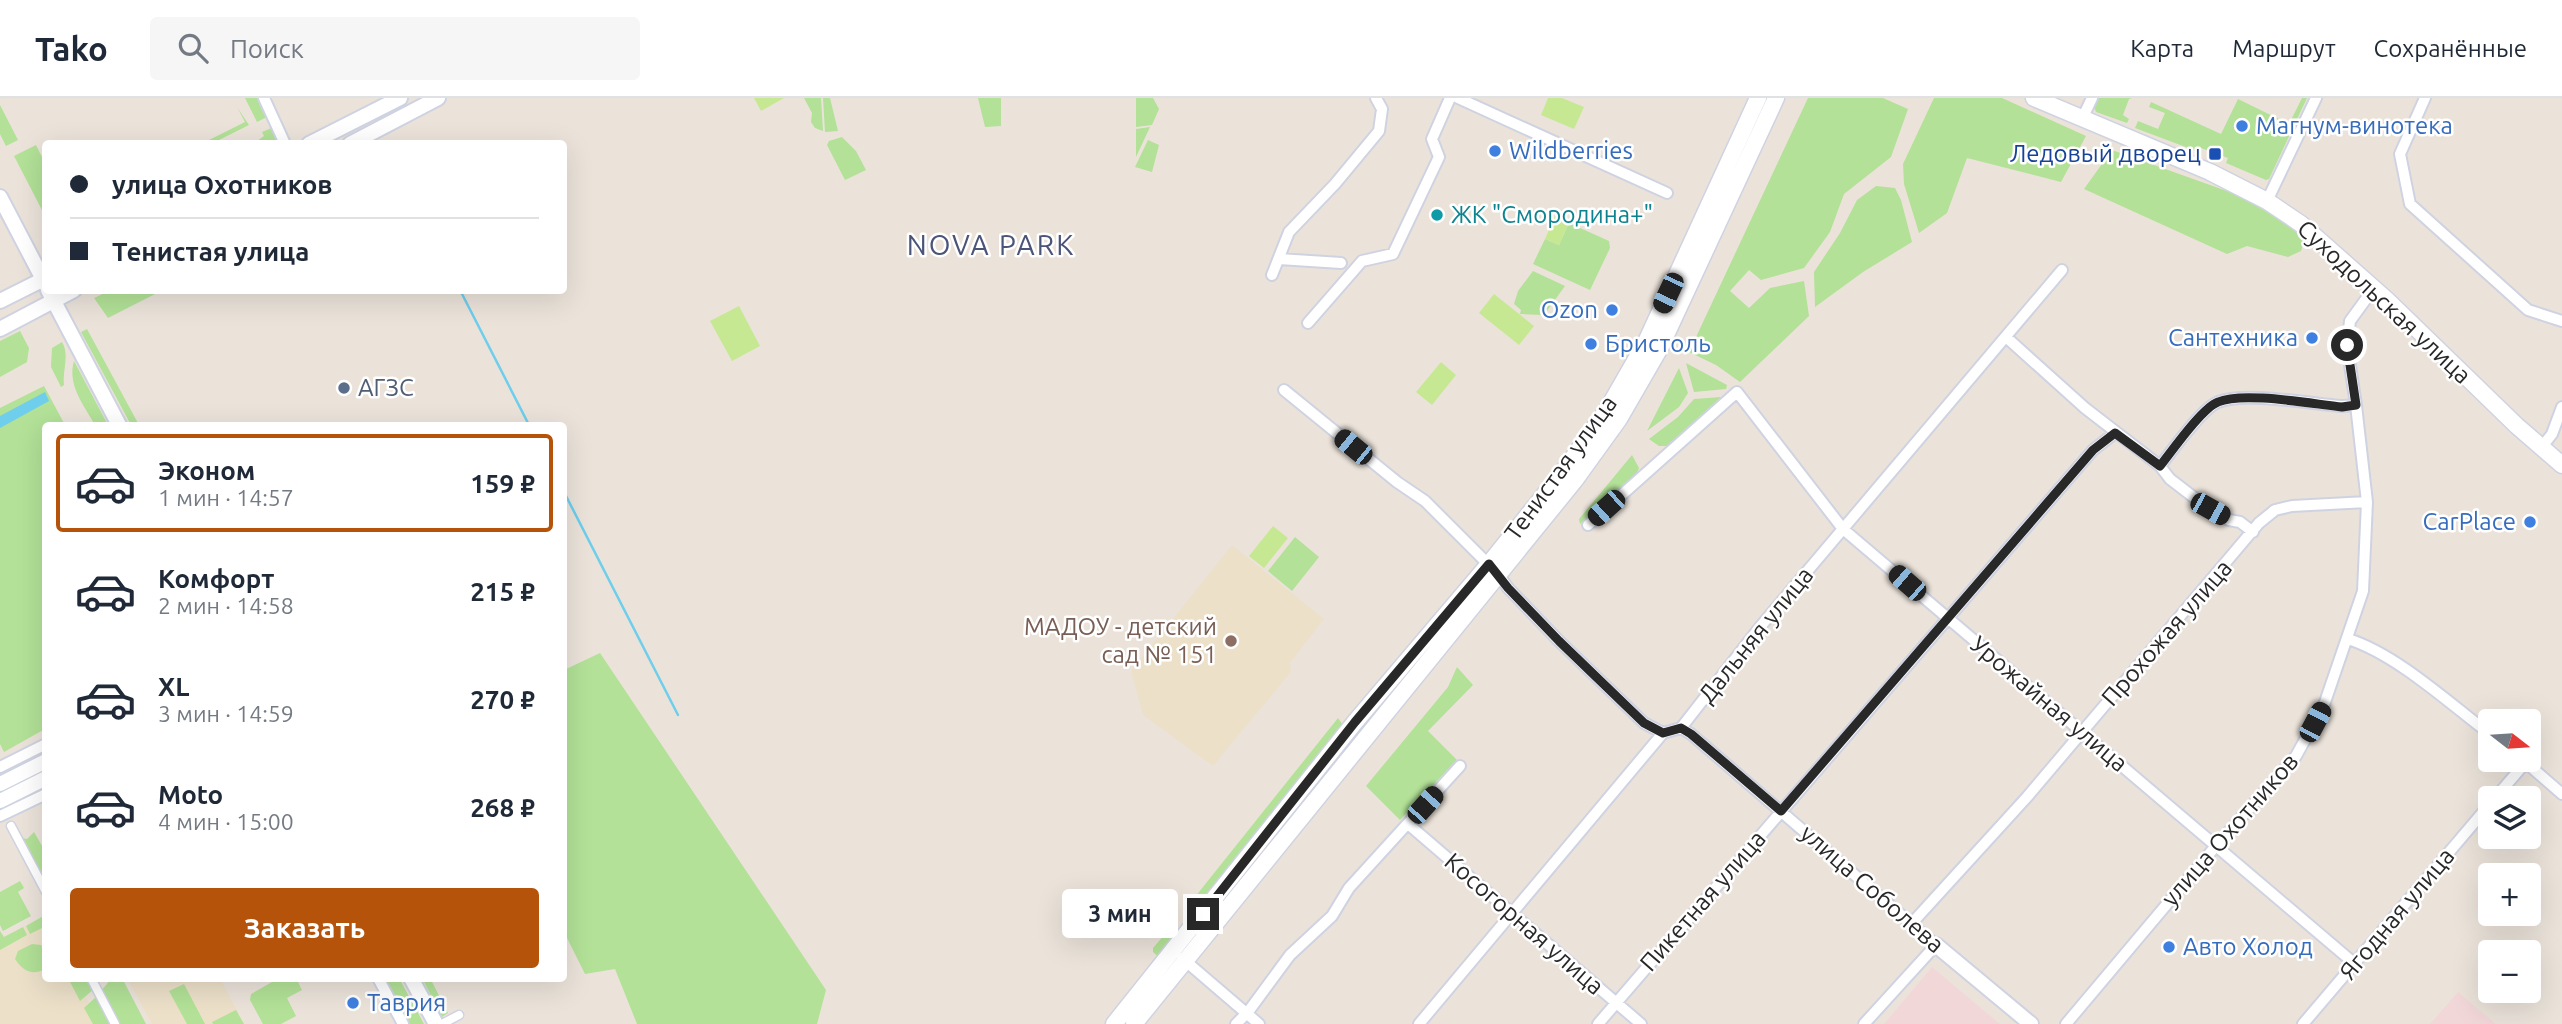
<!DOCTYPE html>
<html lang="ru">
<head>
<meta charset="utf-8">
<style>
  body { margin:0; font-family:Ubuntu,sans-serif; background:#f6f6f7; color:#1f2937; height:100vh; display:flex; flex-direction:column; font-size:26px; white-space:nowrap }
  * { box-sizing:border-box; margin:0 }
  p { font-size:23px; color:#747a83 }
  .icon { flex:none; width:38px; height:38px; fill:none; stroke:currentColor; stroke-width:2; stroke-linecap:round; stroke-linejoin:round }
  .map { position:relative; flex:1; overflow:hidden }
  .panel { position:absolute; left:42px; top:324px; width:525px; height:560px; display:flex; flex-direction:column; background:#fff; border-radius:7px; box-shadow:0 7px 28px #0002 }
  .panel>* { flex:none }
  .hud { position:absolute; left:42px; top:42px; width:525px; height:154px; border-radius:7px; box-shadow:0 7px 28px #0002; display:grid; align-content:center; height:154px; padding:0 28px; background:#fff }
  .needle { width:46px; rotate:107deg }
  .fabs { position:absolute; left:2478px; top:611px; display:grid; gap:14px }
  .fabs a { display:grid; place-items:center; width:63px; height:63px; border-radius:7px; background:#fff; box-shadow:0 7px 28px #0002; font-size:35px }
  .end { position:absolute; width:32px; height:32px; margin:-16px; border:9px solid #282828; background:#fff; box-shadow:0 0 0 4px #fff }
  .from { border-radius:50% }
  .bubble { position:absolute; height:49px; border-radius:7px; background:#fff; box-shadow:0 7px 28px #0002; font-size:23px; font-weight:700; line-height:49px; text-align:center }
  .car { position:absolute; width:21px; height:42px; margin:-21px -10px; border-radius:9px; box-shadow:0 0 5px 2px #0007; background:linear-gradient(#222 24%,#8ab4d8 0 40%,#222 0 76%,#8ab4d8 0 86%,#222 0) }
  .hud b { display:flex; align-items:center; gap:24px; height:66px; font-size:26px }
  .hud b+b { border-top:2px solid #e0e1e3 }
  .hud i { width:18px; height:18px; background:#1f2937 }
  ul { padding:12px 0 0; list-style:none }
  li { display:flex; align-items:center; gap:21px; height:98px; margin:0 14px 10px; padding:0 14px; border:4px solid transparent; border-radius:7px }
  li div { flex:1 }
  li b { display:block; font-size:26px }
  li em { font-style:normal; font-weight:700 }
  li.active { border-color:#b45309 }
  li>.icon { width:63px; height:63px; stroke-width:1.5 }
  .cta { display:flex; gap:14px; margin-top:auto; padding:14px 28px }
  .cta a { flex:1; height:80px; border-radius:7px; background:#b45309; color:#fff; font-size:28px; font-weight:700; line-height:80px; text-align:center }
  header { display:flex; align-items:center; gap:42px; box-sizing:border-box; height:98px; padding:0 35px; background:#fff; border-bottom:2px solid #e0e1e3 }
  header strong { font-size:33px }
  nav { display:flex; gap:38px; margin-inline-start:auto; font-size:24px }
  .search { width:490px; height:63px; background:#f6f6f7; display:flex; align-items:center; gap:18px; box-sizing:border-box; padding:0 24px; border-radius:7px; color:#747a83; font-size:26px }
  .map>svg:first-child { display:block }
</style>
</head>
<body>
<header>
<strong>Tako</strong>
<div class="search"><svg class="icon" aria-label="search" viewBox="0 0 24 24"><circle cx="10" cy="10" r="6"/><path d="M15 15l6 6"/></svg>Поиск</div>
<nav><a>Карта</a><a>Маршрут</a><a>Сохранённые</a></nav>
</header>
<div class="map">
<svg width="2562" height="926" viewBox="0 0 2562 926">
  <rect width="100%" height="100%" fill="#ebe3da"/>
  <path fill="#ece0c9" d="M1232,447L1324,521L1290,565L1291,574L1213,668L1143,617L1131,573Z
    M44,818L46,880H76L100,926H0V841Z
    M127,880H220L244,926H152Z"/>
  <path fill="#f2d7d9" d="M1932,869L2000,926H1884Z
    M2458,894L2496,926H2430Z"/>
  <path fill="#b2e197" d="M245,0H259L269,18L257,24Z
    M804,0H821L823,33L815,30L811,24L812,15Z
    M823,0H830L838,33L825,34Z
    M978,0H1001V28L985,29Z
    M1136,0H1153L1159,11L1152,27L1136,29Z
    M1808,0H1883L1908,11L1891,59L1844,96L1830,134L1804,170L1761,182L1749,172L1730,193L1749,210L1770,190L1804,183L1809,218L1740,284L1716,267L1689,254Z
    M1934,0H2002L2086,38L2061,84L1967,60L1947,115L1919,135L1904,86L1903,66Z
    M2098,0H2132L2129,1L2123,17L2129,21L2127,25L2096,14L2094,9Z
    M2302,0H2307L2269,81L2266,82L2226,65L2228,60L2201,50L2199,54L2135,30L2138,23L2158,31L2165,15L2149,9L2151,4L2221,36L2238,1L2289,26Z
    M0,7L18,42L6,48L0,36Z
    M237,9L249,27L213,45H203L245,24Z
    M274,29L278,39L276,45H258L257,43L264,38L262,34Z
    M1150,29L1136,59V31Z
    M842,39L856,53L866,72L845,82L827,47L829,43Z
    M1148,42L1159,47L1152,74L1135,69Z
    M36,47L45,65V118L14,58Z
    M2112,52L2238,97L2279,121L2305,141L2301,153L2288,159L2247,148L2227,156L2084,91Z
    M1876,88L1895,90L1901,102L1912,144L1863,174L1815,209L1814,174L1840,135L1857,102Z
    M1569,125L1609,143L1610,150L1590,192L1533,166L1545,141L1559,147Z
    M1533,173L1565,188L1544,217L1520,216L1521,212L1514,206L1518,193Z
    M109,193V192L161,193L108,220L94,200Z
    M87,231L139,327H131L81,234Z
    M20,233L29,250L27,264L0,279V243Z
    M62,244C70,257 62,273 64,287L61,289L51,269L52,250Z
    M74,263L108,327H95C84,307 67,287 74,263Z
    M1686,265L1727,287L1726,291L1694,294Z
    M1679,270L1688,295L1679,309L1647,333Z
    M44,288L65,327H46L45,631L4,654L0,646V310Z
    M1721,299L1668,348H1659L1649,341L1678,319L1694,301Z
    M1632,357L1639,370L1637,375L1580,426L1579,421Z
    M1295,439L1319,459L1292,493L1268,473Z
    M600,555L826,892L817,926H637L615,871L585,876L564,834V572Z
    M1457,569L1473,587L1428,633L1457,662L1400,722L1366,688L1448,589Z
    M1338,620L1345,630L1189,825L1183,814Z
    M34,734L45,753V790L21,743L22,740L27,741Z
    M20,783L24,790L18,794L31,818L3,833L0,827V794Z
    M45,817V836L42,830L30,836L26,828Z
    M23,829L27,837L0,852V833L4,839Z
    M1171,829L1182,835L1161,861L1153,854V850Z
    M32,846L41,847L45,852V871C32,878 23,873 15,861L18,853Z
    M68,880H88L94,891L80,903Z
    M112,880H122L146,926H118L100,894Z
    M279,880H296L302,892L287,900L296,918L281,926H263L250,902L251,896Z
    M384,880H399L424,926H409Z
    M422,880H430L448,915L442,919Z
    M184,886L205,926H187L169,893Z
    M97,898L112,926H93L84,910Z
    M236,912L244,926H213L212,924Z"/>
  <path fill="#c6e892" d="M754,0H784L761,13Z
    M1548,0H1562L1584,9L1574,31L1541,17Z
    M1555,118L1569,125L1559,147L1545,141Z
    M1494,196L1534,228L1519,247L1479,215Z
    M739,208L760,248L732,263L710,223Z
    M1441,264L1456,277L1432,307L1416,294Z
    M1273,428L1288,440L1264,470L1249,458Z"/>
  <path fill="#6eceec" d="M45,294L49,303L0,330V318Z"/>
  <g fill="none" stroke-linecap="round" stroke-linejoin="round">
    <path stroke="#6eceec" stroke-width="2.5" d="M460,192L529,327
      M564,394L678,617"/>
    <defs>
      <path id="pedestrian" d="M11,728L46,794
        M91,880L115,926
        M442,926L459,917"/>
      <path id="minor" d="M264,0L285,46
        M1458,0L1667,95
        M2425,0L2400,56L2410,106L2528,212L2562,223
        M2082,21L2092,0
        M2267,103L2316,0
        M1279,161L1341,165
        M1272,177L1289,134L1335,86L1379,33L1382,11L1376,0
        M1308,225L1362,163L1393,156L1439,59L1432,41L1450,0
        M2006,239L2085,310L2160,368L2170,381L2209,411L2229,422L2240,424L2253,434
        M1284,292L1397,384L1425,403L1498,476L1508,490L1559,543L1644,625L1663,635
        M2541,350L2552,336L2562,309
        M2160,368C2172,353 2202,310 2218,304C2244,293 2312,306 2342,308L2356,307
        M1588,427L1737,294L1843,431L2355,866
        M2348,541C2396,556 2449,605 2490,636
        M1681,630L1691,636L1936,847L1864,926
        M2523,662L2562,696
        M0,669L46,646
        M2495,700L2526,664
        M0,718L46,696
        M1408,726L1641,926
        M1913,824L2027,699L2259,425L2275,412L2292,408L2367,404
        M1182,860L1259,926
        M378,880L403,926
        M1236,926L1248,914L1290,857L1332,818L1349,790L1460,668
        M1419,926L1663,635L1681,630L1760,529L2062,172
        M1598,926L2093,352L2115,335
        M2066,926L2215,749L2296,658L2324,607L2363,493L2367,404L2356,307L2347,247L2350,223L2374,190
        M2303,926L2490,706"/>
      <path id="tertiary" d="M309,46L400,0
        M350,46L438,0
        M0,99L46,187
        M48,192L119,327
        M0,203L46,180
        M0,231L74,192
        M0,686L46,663
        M0,703L46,680
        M1936,847L2031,926
        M411,880L436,926"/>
      <path id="secondary" d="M2034,0L2210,74L2267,103L2301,126L2387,202L2517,328L2562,367
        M1114,926L1355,624L1489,466L1565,371L1607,312L1646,244L1758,0
        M1134,926L1575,382L1619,321L1660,250L1776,0"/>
    </defs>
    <use href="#pedestrian" stroke="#cfd3e1" stroke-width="11"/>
    <use href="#minor" stroke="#cfd3e1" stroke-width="14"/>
    <use href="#tertiary" stroke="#cfd3e1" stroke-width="18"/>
    <use href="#secondary" stroke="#cfd3e1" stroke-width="19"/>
    <use href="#pedestrian" stroke="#fff" stroke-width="8"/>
    <use href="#minor" stroke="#fff" stroke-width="10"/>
    <use href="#tertiary" stroke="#fff" stroke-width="14"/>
    <use href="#secondary" stroke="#fff" stroke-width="16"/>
  </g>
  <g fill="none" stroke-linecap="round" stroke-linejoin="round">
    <path stroke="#282828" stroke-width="9" d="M1203,816L1355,624L1489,466L1508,490L1559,543L1644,625L1663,635L1681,630L1691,636L1781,713L2093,352L2115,335L2160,368C2172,353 2202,310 2218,304C2243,293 2312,306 2342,309L2356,307L2347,247"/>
  </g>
  <g fill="#3f7fe0" stroke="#fff" stroke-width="2.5">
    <circle cx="2242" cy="28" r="7"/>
    <circle cx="1495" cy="53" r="7"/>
    <circle cx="1612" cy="212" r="7"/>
    <circle cx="2312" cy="240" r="7"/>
    <circle cx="1591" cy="246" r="7"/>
    <circle cx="2530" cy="424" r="7"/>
    <circle cx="2169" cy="849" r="7"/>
    <circle cx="353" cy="905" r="7"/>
  </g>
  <rect fill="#1a4fb4" stroke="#fff" stroke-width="2.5" x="2208" y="49" width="14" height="14" rx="3.5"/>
  <circle fill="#0f9aa8" stroke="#fff" stroke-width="2.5" cx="1437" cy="117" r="7"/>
  <circle fill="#5c6f8a" stroke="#fff" stroke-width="2.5" cx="344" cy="290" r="7"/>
  <circle fill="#8d6e63" stroke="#fff" stroke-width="2.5" cx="1231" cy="543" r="7"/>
  <g text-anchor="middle" stroke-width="5" stroke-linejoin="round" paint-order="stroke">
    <g font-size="24" fill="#366cbe" stroke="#fff" text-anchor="start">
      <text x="2256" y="36">Магнум-винотека</text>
      <text x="1509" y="61">Wildberries</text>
      <text x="1598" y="220" text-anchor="end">Ozon</text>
      <text x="2298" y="248" text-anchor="end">Сантехника</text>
      <text x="1605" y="254">Бристоль</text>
      <text x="2516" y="432" text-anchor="end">CarPlace</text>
      <text x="2183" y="857">Авто Холод</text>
      <text x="367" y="913">Таврия</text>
    </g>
    <g font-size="24" fill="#164399" stroke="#fff" text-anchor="end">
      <text x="2201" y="64">Ледовый дворец</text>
    </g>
    <g font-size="24" fill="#0d838f" stroke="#fff" text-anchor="start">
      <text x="1451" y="125">ЖК "Смородина+"</text>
    </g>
    <g font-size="24" fill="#282828" stroke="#fff">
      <text transform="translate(2384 204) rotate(43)" y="8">Суходольская улица</text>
      <text transform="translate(1561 370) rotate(-54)" y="8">Тенистая улица</text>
      <text transform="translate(2167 535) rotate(-49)" y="8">Прохожая улица</text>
      <text transform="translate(1756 537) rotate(-51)" y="8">Дальняя улица</text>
      <text transform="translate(2049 606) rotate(40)" y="8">Урожайная улица</text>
      <text transform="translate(2230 732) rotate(-49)" y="8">улица Охотников</text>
      <text transform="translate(1872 791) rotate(41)" y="8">улица Соболева</text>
      <text transform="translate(1703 803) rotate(-49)" y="8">Пикетная улица</text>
      <text transform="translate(2397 816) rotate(-50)" y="8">Ягодная улица</text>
      <text transform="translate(1524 826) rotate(41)" y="8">Косогорная улица</text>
    </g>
    <g font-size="24" fill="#4e5e75" stroke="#fff" text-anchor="start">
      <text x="358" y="298">АГЗС</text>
    </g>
    <g font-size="24" fill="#785e54" stroke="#fff" text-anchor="end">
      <text x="1217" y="537">МАДОУ - детский<tspan x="1217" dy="28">сад № 151</tspan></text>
    </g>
    <g font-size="28" letter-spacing="2" fill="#4a5378" stroke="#fff">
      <text x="991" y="157">NOVA PARK</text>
    </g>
  </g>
</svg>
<div class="fabs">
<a><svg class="needle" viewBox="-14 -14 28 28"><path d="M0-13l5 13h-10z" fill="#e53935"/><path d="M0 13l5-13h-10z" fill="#747a83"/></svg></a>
<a><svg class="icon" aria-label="layers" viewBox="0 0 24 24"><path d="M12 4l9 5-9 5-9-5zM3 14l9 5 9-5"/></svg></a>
<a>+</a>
<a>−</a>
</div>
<i class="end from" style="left:2347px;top:247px"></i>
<i class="end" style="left:1203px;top:816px"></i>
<div class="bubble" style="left:1062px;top:791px;width:116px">3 мин</div>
<i class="car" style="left:1668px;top:195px;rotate:205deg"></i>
<i class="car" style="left:1353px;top:349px;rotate:309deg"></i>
<i class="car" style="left:1606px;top:410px;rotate:228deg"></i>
<i class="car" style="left:2210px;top:411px;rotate:119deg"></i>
<i class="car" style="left:1907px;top:485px;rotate:311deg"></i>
<i class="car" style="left:2315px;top:624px;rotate:28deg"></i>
<i class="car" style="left:1425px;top:707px;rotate:42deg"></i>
<div class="hud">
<b><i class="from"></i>улица Охотников</b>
<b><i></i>Тенистая улица</b>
</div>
<section class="panel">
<ul>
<li class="active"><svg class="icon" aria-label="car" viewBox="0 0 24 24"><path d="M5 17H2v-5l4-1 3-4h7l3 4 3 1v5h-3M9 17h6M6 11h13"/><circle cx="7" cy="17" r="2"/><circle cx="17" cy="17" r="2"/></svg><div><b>Эконом</b><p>1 мин · 14:57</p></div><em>159 ₽</em></li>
<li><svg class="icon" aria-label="car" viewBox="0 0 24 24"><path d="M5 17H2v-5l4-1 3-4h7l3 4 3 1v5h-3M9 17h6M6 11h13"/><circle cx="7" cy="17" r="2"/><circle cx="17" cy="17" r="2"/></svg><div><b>Комфорт</b><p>2 мин · 14:58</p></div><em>215 ₽</em></li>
<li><svg class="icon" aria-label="car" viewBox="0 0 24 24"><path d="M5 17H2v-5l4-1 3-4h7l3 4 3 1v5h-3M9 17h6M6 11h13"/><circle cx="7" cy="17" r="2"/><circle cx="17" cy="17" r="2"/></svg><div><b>XL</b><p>3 мин · 14:59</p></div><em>270 ₽</em></li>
<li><svg class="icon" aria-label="car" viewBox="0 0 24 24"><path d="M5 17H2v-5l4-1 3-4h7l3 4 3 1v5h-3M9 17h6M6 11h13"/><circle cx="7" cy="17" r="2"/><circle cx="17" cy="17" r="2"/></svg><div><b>Moto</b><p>4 мин · 15:00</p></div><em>268 ₽</em></li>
</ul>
<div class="cta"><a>Заказать</a></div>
</section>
</div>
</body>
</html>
